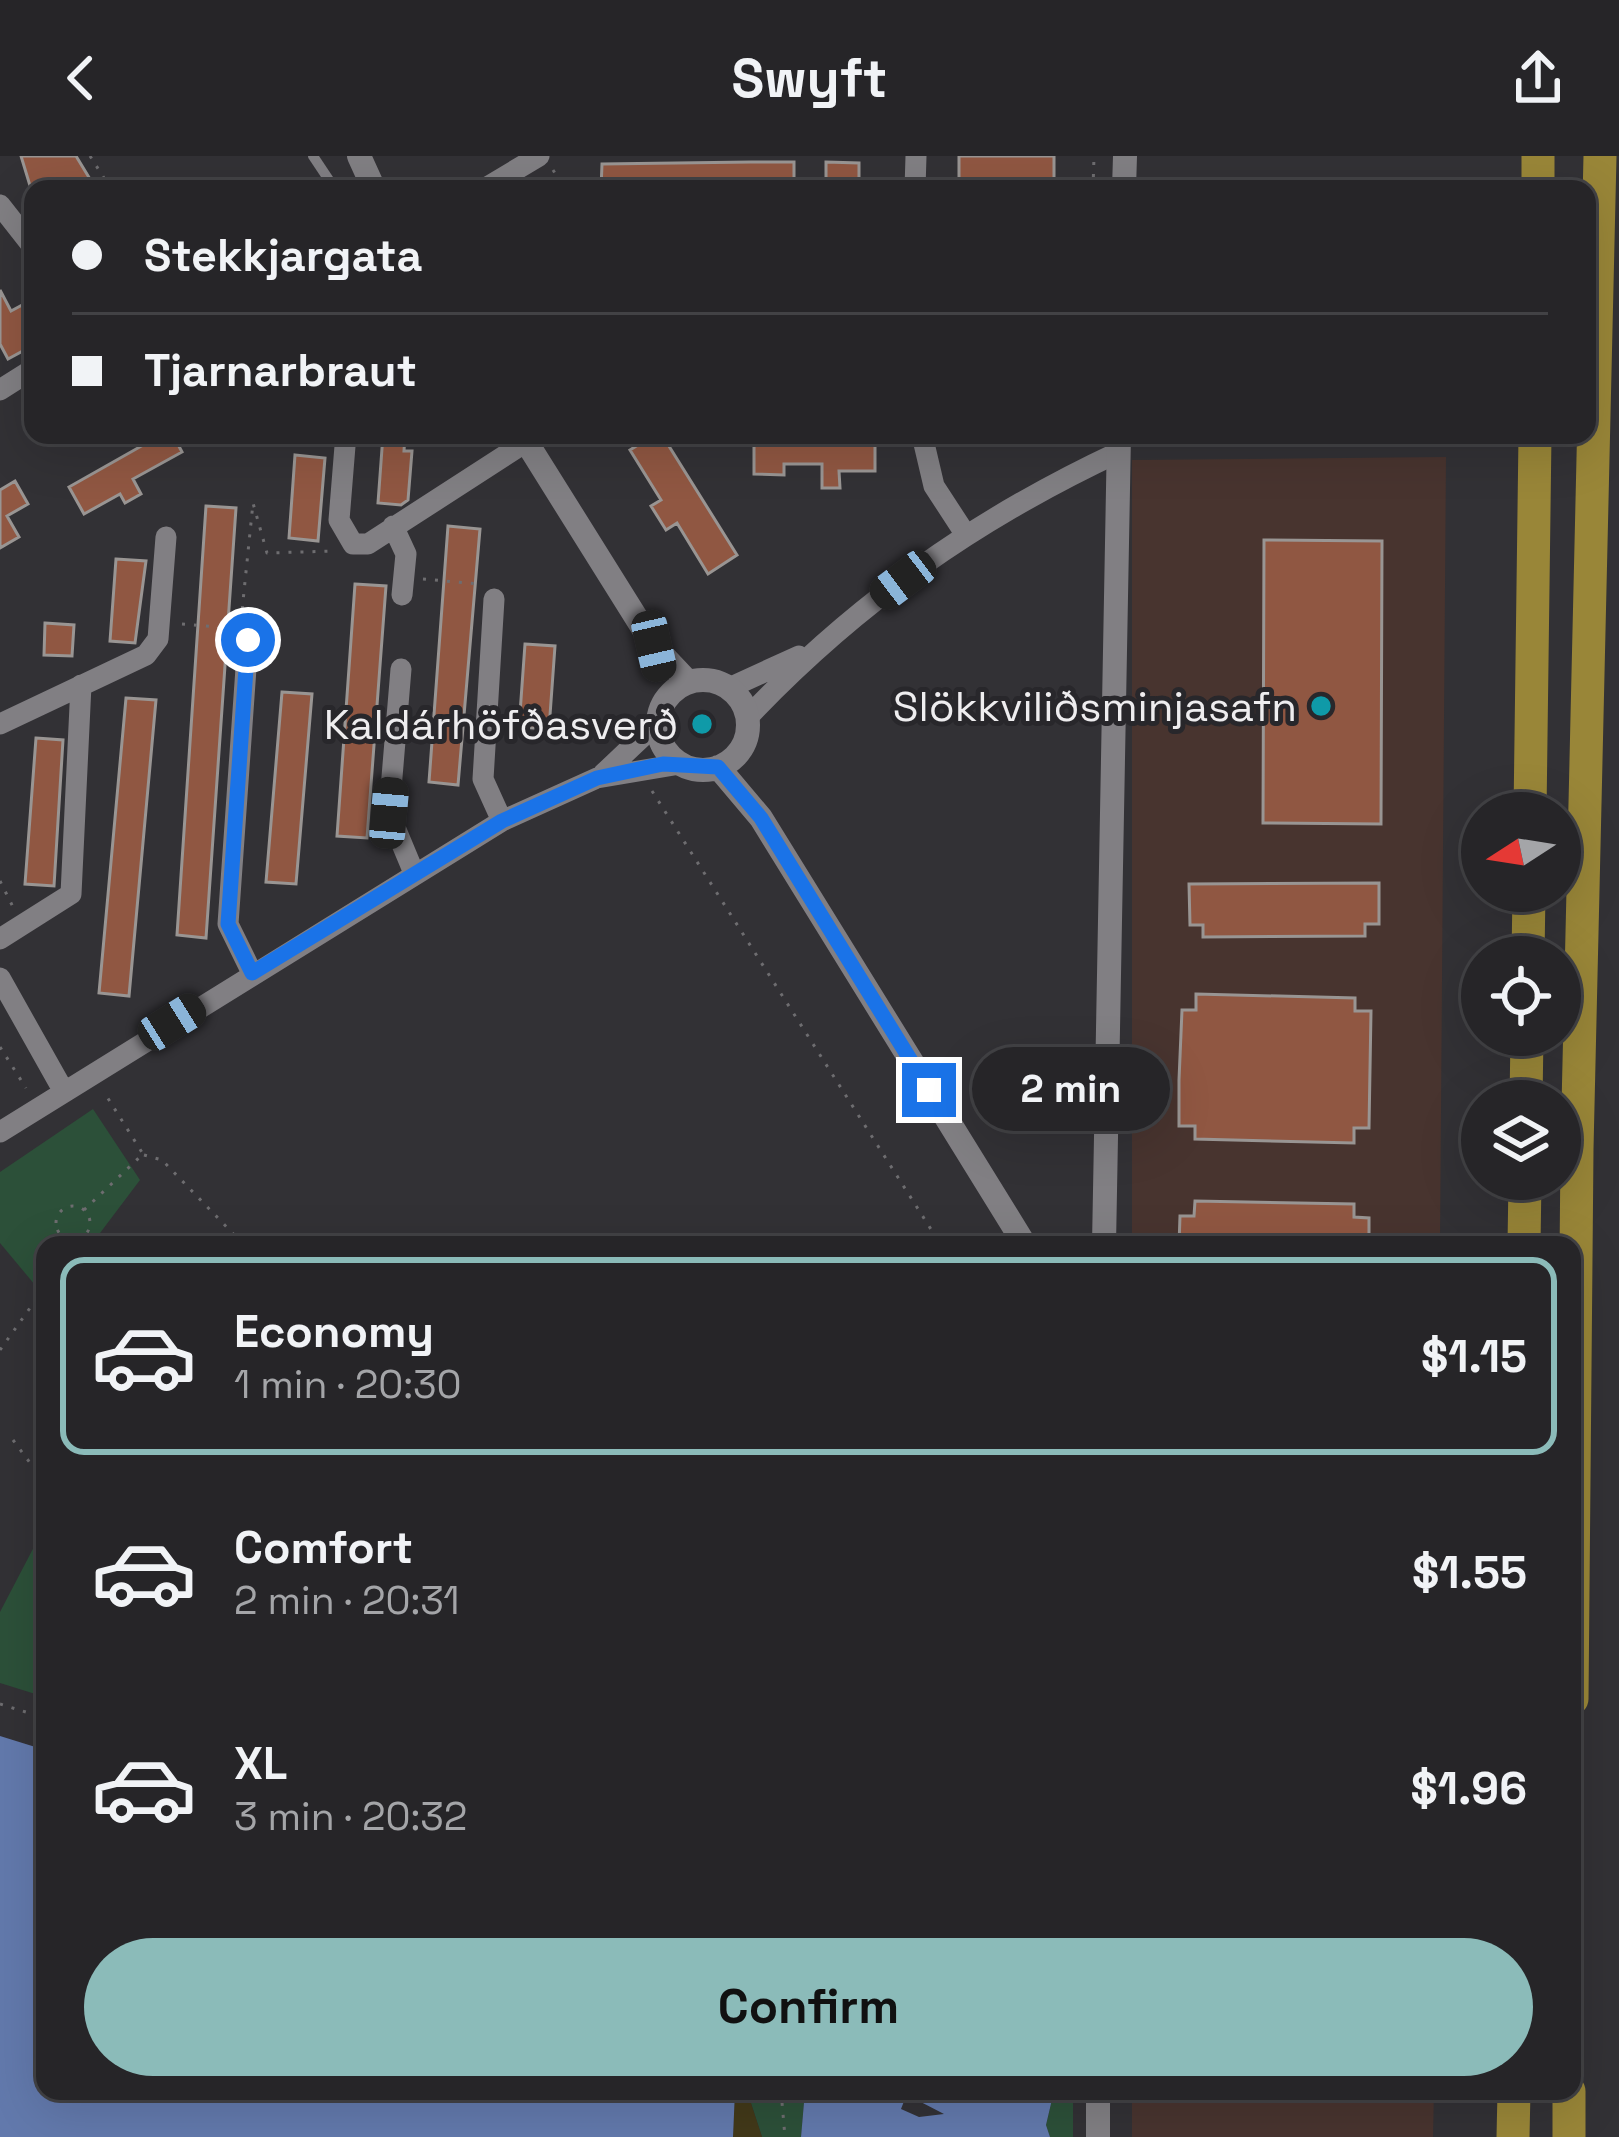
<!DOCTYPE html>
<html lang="en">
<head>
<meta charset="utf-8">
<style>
  body { margin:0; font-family:"Space Grotesk",sans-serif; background:#2e2d30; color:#f1f3f6; height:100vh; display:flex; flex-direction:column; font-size:45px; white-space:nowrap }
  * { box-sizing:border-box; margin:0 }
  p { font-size:39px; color:#a4a5a8 }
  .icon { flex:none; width:66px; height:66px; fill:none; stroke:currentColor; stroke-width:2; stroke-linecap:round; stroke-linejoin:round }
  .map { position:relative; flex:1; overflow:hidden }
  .drawer { position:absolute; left:36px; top:1080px; width:1545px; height:864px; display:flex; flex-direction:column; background:#262528; border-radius:24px; box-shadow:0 12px 48px #0002,0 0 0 3px #424245 }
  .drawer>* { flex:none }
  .top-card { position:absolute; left:24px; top:24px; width:1572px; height:264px; border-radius:24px; box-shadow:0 12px 48px #0002,0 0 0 3px #424245; display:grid; align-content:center; height:264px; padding:0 48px; background:#262528 }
  .needle { width:78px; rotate:258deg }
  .fabs { position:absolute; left:1461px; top:636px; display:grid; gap:24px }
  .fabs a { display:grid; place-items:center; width:120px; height:120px; border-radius:50%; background:#262528; box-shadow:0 12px 48px #0002,0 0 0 3px #424245; font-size:60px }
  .end { position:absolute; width:54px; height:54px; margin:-27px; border:15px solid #1a73e8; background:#fff; box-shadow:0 0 0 6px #fff }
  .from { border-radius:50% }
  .bubble { position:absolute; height:84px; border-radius:42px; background:#262528; box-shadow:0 12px 48px #0002,0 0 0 3px #424245; font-size:39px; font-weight:600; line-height:84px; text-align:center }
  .car { position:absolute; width:36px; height:72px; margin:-36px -18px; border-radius:15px; box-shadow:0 0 9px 3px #0007; background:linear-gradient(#222 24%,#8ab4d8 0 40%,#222 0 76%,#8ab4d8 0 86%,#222 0) }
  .top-card b { display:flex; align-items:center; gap:42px; height:114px; font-size:45px }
  .top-card b+b { border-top:3px solid #424245 }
  .top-card i { width:30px; height:30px; background:#f1f3f6 }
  ul { padding:21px 0 0; list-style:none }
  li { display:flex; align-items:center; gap:36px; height:198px; margin:0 24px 18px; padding:0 24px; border:6px solid transparent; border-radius:24px }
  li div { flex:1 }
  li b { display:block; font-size:45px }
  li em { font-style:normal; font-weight:600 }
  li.on { border-color:#8bbbb9 }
  li>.icon { width:108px; height:108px; stroke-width:1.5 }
  .cta { display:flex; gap:24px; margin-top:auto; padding:24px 48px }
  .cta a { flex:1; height:138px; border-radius:72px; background:#8bbbb9; color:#111; font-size:48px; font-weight:600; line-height:138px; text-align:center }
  header { display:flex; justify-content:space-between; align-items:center; height:156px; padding:0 48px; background:#262528; font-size:54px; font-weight:600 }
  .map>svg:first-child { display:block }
</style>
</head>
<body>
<header><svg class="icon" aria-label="back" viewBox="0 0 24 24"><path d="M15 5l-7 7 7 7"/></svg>Swyft<svg class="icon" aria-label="share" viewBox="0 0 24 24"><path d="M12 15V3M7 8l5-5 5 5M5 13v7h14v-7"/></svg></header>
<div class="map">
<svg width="1619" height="1981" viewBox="0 0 1619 1981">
  <rect width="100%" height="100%" fill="#323135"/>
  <path fill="#48342f" d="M1446,301L1440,1089H1132V304Z
    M1132,1935H1434L1433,1981H1132Z"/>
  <path fill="#2c5039" d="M93,953L140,1024L91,1089H45V1141L0,1087V1016Z
    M45,1350V1541L0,1527V1456L36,1387Z
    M747,1935H805L801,1981H762Z
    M1054,1935H1073V1981H1050L1046,1969Z"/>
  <path fill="#423919" d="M735,1935H747L762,1981H733Z"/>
  <path fill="#6279ac" d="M0,1580L45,1594V1935H735L733,1981H0Z
    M805,1935H908L901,1953L919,1961L944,1958L915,1943L916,1935H1054L1046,1969L1050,1981H801Z"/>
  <path fill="#905742" stroke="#999593" stroke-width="3" d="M21,0H76L96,33H31Z
    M959,0H1054V29L959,33Z
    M751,6H794V33H601L602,8Z
    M826,6L859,7V33H826Z
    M0,134L11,155L24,148L33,166V176L25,180L30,191L8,203L0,188Z
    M140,279H173L182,296L133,323L141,338L125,347L120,338L84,358L69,331L145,288Z
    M383,279H405L404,295H412L408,344L401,349L378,347Z
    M654,279H662L737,399L708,418L677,367L666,374L651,350L661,344L630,294Z
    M754,279H875V315H839L840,332H822V308H784V319L754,318Z
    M295,299L325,302L318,385L289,382Z
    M15,325L28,348L7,360L19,381L0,392V334Z
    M206,350L236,352L206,782L177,779Z
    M448,370L480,373L458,629L429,626Z
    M1264,384L1382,385L1381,668L1263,667Z
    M116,403L146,405L135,487L110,485Z
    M355,428L386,430L367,682L337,680Z
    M45,467L74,469L72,500L44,499Z
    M525,488L555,490L549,573L519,571Z
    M282,536L312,538L296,728L266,726Z
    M126,542L156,544L129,840L99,837Z
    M36,582L63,584L54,730L25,728Z
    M1379,727V768H1365V780L1203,781V769H1190L1189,728Z
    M1196,838L1355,842V855H1371L1369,972H1354V987L1195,983V970H1179V924L1182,854H1196Z
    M1195,1045L1354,1048V1061L1369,1062V1089H1179L1180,1060H1194Z"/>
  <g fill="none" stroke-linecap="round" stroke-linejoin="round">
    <path stroke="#6e6d70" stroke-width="3" stroke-dasharray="3 9" stroke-linecap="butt" d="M90,0L111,33
      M553,14L565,33
      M1093,33L1094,0
      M423,423L479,428
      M241,465L253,347L267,397L335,395
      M182,468L232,472
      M652,635L941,1089
      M0,725L13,751
      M0,891L26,932
      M144,999L162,1004L244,1089
      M56 1067a17 17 0 1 1 34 0a17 17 0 1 1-34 0Z
      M84,1054L143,998L104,936
      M0,1194L45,1131
      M13,1284L45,1327
      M0,1548L45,1562
      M781,1935L785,1981"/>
    <path stroke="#817f83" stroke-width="10" d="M313,0L335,33"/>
    <path stroke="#817f83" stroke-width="21" d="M484,33L539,0
      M915,33L916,0
      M0,49L33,91
      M0,234L33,213
      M922,279L934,330L964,376
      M345,290L339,364L353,388H368L526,286
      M393,370L406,398L402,439
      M494,443L483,623L502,665
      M248,484L228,768L252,817
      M401,513L389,657L414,717
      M729,532L799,500
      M747,562C856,447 976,363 1119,296
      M0,568L146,499L158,483L166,381
      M603,618L658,566
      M0,783L71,738L81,529
      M0,822L63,934
      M0,976L502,665L597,622L680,608"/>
    <path stroke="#817f83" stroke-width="24" d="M359,0L374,33
      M1124,33L1125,0
      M522,279L654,490L688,526
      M658 569a45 45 0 1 1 90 0a45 45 0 1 1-90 0Z
      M718,611L761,662L1025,1089
      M1104,1089L1119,279
      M1098,1981V1935"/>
    <path stroke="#998638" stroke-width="33" d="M1538,33V0
      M1530,657L1535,279
      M1528,801L1529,735
      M1526,945L1527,879
      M1524,1089L1525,1023
      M1572,1543L1577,993L1600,0
      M1513,1981L1514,1935
      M1569,1981V1935"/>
  </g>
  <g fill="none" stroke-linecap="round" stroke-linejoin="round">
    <path stroke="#1a73e8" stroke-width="15" d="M248,484L228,768L252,817L502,665L597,622L663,608L718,611L761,662L929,934"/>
  </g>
  <g fill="#0f9aa8" stroke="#28272b" stroke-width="4.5">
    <circle cx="1321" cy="550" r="12"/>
    <circle cx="702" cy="568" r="12"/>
  </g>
  <g text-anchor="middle" stroke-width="10" stroke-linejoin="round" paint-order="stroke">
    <g font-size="42" fill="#eeedef" stroke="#28272b" text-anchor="end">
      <text x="1297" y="565">Slökkviliðsminjasafn</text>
      <text x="678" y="583">Kaldárhöfðasverð</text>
    </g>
  </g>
</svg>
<div class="fabs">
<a><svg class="needle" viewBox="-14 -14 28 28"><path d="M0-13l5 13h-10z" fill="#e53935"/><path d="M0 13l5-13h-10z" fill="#a4a5a8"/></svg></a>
<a><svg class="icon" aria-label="locate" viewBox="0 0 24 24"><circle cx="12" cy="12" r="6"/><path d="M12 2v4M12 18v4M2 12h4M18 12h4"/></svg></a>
<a><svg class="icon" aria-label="layers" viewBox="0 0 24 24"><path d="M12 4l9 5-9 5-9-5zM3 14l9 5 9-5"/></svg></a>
</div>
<i class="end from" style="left:248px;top:484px"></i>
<i class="end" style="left:929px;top:934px"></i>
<div class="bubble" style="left:972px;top:891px;width:198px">2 min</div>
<i class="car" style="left:903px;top:424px;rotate:233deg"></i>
<i class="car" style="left:654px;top:490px;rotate:167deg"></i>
<i class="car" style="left:389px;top:657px;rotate:5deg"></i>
<i class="car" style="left:172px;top:866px;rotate:58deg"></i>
<div class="top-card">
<b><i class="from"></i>Stekkjargata</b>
<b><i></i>Tjarnarbraut</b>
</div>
<section class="drawer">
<ul>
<li class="on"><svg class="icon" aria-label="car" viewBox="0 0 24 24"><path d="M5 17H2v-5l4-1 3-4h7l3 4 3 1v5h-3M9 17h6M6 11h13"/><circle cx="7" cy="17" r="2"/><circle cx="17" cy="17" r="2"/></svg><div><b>Economy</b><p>1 min · 20:30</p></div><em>$1.15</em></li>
<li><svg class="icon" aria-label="car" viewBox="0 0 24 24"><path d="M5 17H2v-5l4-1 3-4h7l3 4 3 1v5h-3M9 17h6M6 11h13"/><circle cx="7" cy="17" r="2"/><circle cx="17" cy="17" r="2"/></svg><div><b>Comfort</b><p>2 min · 20:31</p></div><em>$1.55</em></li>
<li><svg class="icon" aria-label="car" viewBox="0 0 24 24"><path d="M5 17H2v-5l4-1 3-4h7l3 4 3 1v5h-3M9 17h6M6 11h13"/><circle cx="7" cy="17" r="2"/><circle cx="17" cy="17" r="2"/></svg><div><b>XL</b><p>3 min · 20:32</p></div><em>$1.96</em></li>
</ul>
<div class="cta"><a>Confirm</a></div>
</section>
</div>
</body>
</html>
